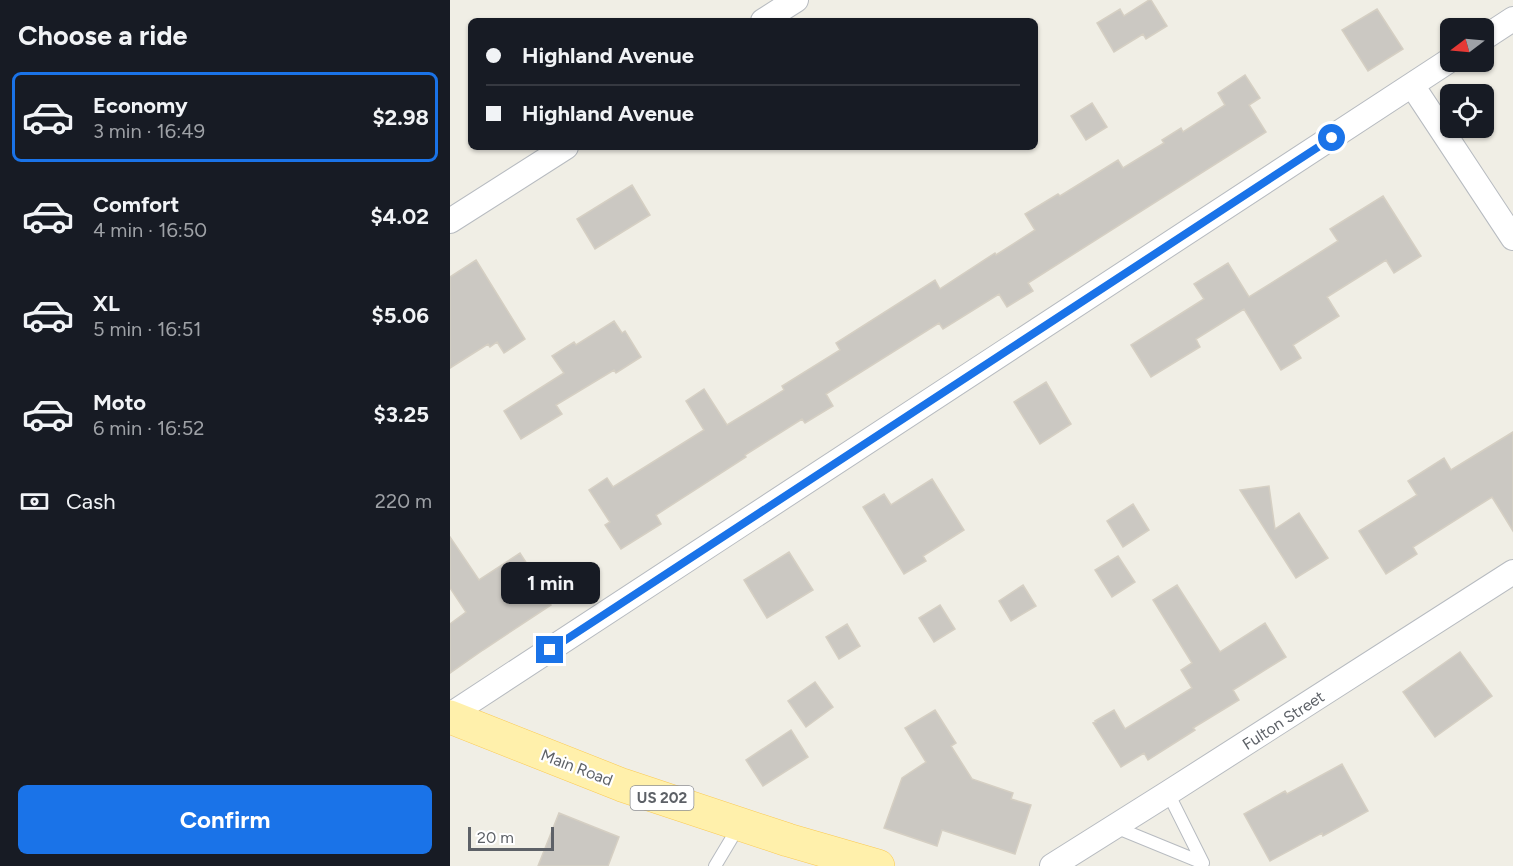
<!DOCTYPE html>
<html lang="en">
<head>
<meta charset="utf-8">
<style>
  body { margin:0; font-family:Figtree,sans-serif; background:#20242c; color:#f1f3f6; height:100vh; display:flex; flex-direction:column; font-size:22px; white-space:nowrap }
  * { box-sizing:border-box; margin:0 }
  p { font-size:20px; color:#9ea1a6 }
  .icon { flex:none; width:33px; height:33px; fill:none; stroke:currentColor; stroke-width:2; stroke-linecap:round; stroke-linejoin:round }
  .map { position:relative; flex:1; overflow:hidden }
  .side { display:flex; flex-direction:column; background:#171b24; width:450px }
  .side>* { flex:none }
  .hud { position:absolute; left:18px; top:18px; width:570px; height:132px; border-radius:9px; box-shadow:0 2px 4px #0004; display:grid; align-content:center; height:132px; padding:0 18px; background:#171b24 }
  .needle { width:39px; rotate:254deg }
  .buttons { position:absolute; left:990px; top:18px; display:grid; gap:12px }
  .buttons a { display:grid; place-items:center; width:54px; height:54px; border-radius:9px; background:#171b24; box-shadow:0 2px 4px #0004; font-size:30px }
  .scale { position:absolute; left:18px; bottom:15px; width:86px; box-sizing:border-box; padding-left:6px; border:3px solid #5d6167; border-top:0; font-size:16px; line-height:21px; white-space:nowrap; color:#5d6167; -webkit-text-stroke:4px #fff; paint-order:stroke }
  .end { position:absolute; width:27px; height:27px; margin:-14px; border:8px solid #1a73e8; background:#fff; box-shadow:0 0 0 3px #fff }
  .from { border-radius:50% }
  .bubble { position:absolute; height:42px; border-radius:9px; background:#171b24; box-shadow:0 2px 4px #0004; font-size:20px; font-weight:700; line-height:42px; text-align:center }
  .hud b { display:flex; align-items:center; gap:21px; height:57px; font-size:22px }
  .hud b+b { border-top:2px solid #363941 }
  .hud i { width:15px; height:15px; background:#f1f3f6 }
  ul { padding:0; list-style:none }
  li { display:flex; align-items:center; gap:18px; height:90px; margin:0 12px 9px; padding:0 6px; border:3px solid transparent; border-radius:9px }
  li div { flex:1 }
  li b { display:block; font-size:22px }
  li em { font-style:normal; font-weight:700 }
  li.on { border-color:#1a73e8 }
  li>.icon { width:54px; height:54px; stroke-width:1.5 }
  h2 { padding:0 18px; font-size:27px; line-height:72px }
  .pay { display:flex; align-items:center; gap:15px; height:66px; padding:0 18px; font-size:22px }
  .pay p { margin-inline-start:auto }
  .cta { display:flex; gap:12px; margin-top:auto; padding:12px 18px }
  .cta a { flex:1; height:69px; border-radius:9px; background:#1a73e8; color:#fff; font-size:24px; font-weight:700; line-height:69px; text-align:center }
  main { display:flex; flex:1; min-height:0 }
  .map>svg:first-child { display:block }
</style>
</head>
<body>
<main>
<section class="side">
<h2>Choose a ride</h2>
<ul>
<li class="on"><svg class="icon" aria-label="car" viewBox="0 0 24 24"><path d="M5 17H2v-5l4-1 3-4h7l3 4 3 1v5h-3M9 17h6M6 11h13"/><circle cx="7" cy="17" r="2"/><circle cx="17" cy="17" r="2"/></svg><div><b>Economy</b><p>3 min · 16:49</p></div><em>$2.98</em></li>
<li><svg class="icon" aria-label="car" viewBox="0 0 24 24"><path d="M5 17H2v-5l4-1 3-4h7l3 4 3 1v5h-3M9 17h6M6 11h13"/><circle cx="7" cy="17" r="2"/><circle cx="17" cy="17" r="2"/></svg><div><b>Comfort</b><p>4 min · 16:50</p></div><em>$4.02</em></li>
<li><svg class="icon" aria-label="car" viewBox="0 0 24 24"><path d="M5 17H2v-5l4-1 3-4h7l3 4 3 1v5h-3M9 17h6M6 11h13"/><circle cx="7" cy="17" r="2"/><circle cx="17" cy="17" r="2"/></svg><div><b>XL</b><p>5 min · 16:51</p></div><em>$5.06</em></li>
<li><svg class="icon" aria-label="car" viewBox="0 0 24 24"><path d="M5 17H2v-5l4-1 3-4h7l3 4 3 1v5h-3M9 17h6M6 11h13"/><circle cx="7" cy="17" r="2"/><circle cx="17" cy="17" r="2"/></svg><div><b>Moto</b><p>6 min · 16:52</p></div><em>$3.25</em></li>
</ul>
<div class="pay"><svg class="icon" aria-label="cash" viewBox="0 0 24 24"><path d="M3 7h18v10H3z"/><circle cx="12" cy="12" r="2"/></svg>Cash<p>220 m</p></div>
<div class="cta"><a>Confirm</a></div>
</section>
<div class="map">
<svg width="1063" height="866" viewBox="0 0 1063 866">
  <rect width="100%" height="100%" fill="#f0eee5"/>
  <path fill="#cbc8c2" stroke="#d5cfc3" stroke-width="1.5" d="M699,0H701L717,26L696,39L693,34L664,52L647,23L670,9L674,16Z
    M927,9L953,49L918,71L892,30Z
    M795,75L810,98L799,105L816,132L578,283L583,291L557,307L549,294L493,329L489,323L376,394L383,406L355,423L352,419L295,455L296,457L206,515L211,524L171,549L155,525L160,522L139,490L157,478L163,487L254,430L236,401L254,389L277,425L334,390L332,386L390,350L386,343L485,280L490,289L545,253L546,255L585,230L575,214L608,194L610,196L668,160L673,168L714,143L712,140L731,128L733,132L775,105L768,93Z
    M642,103L657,127L636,140L621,116Z
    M182,185L200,215L145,249L127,219Z
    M933,196L971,256L944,273L936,260L877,297L889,316L843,345L851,358L831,370L794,309L746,339L750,347L701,377L681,345L754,299L744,284L778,263L799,297L888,241L880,229Z
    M26,260L75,339L54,353L47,342L40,347L38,344L0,368V277Z
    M164,321L172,333L175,331L191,357L166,373L164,370L106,405L112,414L71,439L54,411L114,373L102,356L124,342L126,345Z
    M596,382L621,424L590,444L564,402Z
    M1063,432V531L1042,497L963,547L967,554L936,574L909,531L967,495L958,481L994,458L1001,470Z
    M482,479L514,530L473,556L476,561L454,574L413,507L434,494L441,505Z
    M819,486L825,529L849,513L878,558L846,578L790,490Z
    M683,504L699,530L673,547L657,521Z
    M0,537L29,580L70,553L99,598L97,599L101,605L33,650L0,673V624L16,612L0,588Z
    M339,552L363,590L317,618L294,580Z
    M668,556L685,582L662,597L645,570Z
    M573,585L586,606L561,621L549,601Z
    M727,585L770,652L815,623L836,657L783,690L789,700L743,728L745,730L698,760L694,753L671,767L643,723L646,722L645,721L664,710L675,729L742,688L731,670L742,663L703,600Z
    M490,605L505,629L484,642L469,618Z
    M397,624L410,646L389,659L376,637Z
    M1010,652L1042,696L985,737L953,692Z
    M365,682L383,707L356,727L338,701Z
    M485,710L506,743L501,746L522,779L563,793L561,799L581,805L565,854L492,830L487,846L434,828L452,778L476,762L455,728Z
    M341,730L358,757L313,786L296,760Z
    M892,764L918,811L873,836L872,833L820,861L794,814L835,791L837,794Z
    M109,813L169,837L158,866H88Z"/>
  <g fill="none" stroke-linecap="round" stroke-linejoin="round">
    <defs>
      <path id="service" d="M665,827L753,863L718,793
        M265,866L289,826"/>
      <path id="minor" d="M313,21L346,0
        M1034,38L1063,19
        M962,85L1063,238
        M0,221L116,147
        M0,715L1000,60
        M602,866L718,793L1063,572"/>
      <path id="primary" d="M0,717L172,785L338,840L428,866"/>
    </defs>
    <use href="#service" stroke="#b7bbc0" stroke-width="14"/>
    <use href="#minor" stroke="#b7bbc0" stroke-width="26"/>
    <use href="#primary" stroke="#fbca53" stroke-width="34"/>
    <use href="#service" stroke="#fff" stroke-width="12"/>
    <use href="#minor" stroke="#fff" stroke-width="24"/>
    <use href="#primary" stroke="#fff0ab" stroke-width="33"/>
  </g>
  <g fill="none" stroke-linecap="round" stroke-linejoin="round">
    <path stroke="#1a73e8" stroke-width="8" d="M100,650L882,138"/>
  </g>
  <g text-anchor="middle" stroke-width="4.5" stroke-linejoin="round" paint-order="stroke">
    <rect fill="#fff" stroke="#8e9095" stroke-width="1.5" x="180.5" y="786" width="63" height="24" rx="4.5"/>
    <g font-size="15" font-weight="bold" fill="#5d6167">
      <text x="212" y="803">US 202</text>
    </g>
    <g font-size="16" fill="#5d6167" stroke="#fff">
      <text transform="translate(833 720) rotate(-33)" y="6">Fulton Street</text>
      <text transform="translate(127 767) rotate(21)" y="6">Main Road</text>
    </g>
  </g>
</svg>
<div class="buttons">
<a><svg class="needle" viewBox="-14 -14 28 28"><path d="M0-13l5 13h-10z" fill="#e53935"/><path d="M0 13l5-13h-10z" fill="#9ea1a6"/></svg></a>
<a><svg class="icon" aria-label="locate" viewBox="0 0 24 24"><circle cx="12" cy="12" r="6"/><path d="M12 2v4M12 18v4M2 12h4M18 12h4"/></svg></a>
</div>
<div class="scale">20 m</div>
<i class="end from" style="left:882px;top:138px"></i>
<i class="end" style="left:100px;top:650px"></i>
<div class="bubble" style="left:51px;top:562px;width:99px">1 min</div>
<div class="hud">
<b><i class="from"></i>Highland Avenue</b>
<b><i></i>Highland Avenue</b>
</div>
</div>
</main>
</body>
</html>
